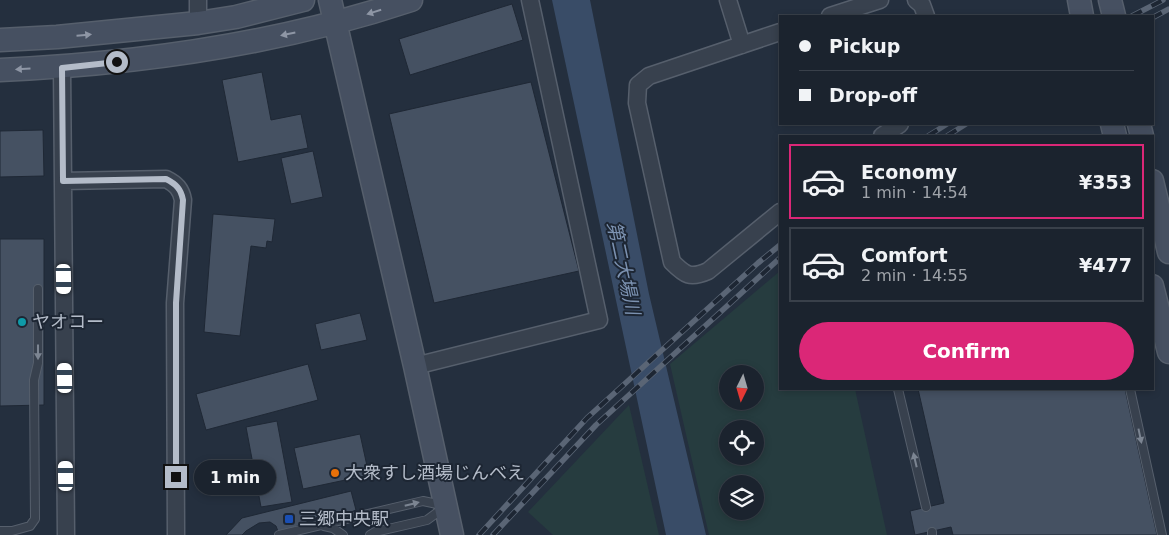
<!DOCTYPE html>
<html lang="en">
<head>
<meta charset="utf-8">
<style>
  body { margin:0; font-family:"DejaVu Sans","Noto Sans JP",sans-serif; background:#242b36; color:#f1f3f6; height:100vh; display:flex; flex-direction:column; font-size:19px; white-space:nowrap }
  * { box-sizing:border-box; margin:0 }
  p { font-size:16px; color:#a0a4aa }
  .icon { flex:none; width:28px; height:28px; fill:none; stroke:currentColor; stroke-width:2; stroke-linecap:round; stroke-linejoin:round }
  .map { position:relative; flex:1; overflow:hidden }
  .panel { position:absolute; left:779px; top:135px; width:375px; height:255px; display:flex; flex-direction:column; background:#1b232e; border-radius:0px; box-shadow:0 2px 8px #0003,0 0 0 1px #39404a }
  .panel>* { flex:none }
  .guide { position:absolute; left:779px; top:15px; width:375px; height:110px; border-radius:0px; box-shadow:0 2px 8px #0003,0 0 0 1px #39404a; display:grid; align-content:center; height:110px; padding:0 20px; background:#1b232e }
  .needle { width:32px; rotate:185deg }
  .fabs { position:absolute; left:719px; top:365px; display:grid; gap:10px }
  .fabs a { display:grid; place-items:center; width:45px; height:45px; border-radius:50%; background:#1b232e; box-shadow:0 2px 8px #0003,0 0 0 1px #39404a; font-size:25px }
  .end { position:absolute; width:22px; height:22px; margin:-11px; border:6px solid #b4bcc9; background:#111; box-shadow:0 0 0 2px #111 }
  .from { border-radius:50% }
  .bubble { position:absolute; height:35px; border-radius:18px; background:#1b232e; box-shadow:0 2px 8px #0003,0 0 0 1px #39404a; font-size:16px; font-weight:700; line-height:35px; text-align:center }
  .car { position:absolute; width:15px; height:30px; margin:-15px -8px; border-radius:6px; box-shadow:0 0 4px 1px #0007; background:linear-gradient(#fff 24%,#345 0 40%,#fff 0 76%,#345 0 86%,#fff 0) }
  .guide b { display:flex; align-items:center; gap:18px; height:48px; font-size:19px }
  .guide b+b { border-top:1px solid #39404a }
  .guide i { width:12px; height:12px; background:#f1f3f6 }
  ul { padding:9px 0 0; list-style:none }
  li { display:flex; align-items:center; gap:15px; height:75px; margin:0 10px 8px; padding:0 10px; border:2px solid #39404a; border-radius:0px }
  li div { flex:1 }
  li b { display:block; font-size:19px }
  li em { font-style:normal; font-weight:700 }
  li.selected { border-color:#db2777 }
  li>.icon { width:45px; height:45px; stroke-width:1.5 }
  .primary-button { display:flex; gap:10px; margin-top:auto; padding:10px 20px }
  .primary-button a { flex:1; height:58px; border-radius:30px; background:#db2777; color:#fff; font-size:20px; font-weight:700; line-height:58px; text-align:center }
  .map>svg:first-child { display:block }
</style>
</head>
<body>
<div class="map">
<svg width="1169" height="535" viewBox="0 0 1169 535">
  <rect width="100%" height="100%" fill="#242f3e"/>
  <path fill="#263c3f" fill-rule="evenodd" d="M780,271V389H855L887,535H709L670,364ZM728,374H755V401H728ZM728,429H755V456H728ZM728,484H755V511H728Z
    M629,405L659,535H553L528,512Z"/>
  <path fill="#394c67" d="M552,0H590L649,294L706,535H666Z"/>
  <path fill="#455162" stroke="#1f2835" d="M512,4L523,40L410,75L399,39Z
    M262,72L271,120L301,114L308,148L238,162L222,80Z
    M531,82L579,271L434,303L389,114Z
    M43,130L44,176L0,177V131Z
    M313,151L323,197L291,204L281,158Z
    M213,214L275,219L272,242L267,241L266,248L251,246L240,336L204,332Z
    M0,239H44V405L0,406Z
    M360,313L367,340L321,350L315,324Z
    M308,364L318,400L206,430L196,394Z
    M918,389H1125L1157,535H953L951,527L915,535L910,511L944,503Z
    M277,421L292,502L261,507L246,427Z
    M360,434L369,475L303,489L294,448Z
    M351,491L356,510L324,523L320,516L279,534L276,526L270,522L259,523L246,531L242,535H226L242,518Z"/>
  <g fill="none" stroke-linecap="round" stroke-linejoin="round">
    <defs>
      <path id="lane" d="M898,389L926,507
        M1130,389L1162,535
        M324,526L333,528L343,535
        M0,531H12L30,526L35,519L34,380L38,363V289
        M932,532V535
        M279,535L423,501L442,505
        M370,535L375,532L427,520L442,509"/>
      <path id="street" d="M198,0V23
        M728,0L742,45
        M916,0L922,5L926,16
        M830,16L880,0
        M780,32L649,76L638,85L637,103L672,262C685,275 690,279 708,271L780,212
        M62,68L66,535
        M882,136L900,124
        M63,181L166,179C176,184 181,189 183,200L175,303L176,535
        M415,366L599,320L530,0"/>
      <path id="secondary" d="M330,0L415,366L452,535
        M1079,0L1082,16
        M1110,0L1114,16
        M0,40L57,37L198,23L236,17L303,0
        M0,70C140,64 279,44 411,0
        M1112,124L1115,136
        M1139,124L1142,136
        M1152,181L1169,252
        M1152,286L1169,352"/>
    </defs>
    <use href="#lane" stroke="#565f6c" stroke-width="10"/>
    <use href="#street" stroke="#565f6c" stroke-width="19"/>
    <use href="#secondary" stroke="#565f6c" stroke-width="25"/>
    <use href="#lane" stroke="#38414e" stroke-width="8"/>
    <use href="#street" stroke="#38414e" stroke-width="16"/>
    <use href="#secondary" stroke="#465061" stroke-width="22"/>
    <defs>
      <path id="rail" d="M1132,16L1163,0
        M1152,18L1169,9
        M928,136L947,124
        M947,136L966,124
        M479,535L587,418L758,263L780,245
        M493,535L596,425L780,258"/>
    </defs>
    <use href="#rail" stroke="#5a6575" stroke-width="5.5"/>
    <use href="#rail" stroke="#1d2633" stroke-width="4" stroke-dasharray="11" stroke-linecap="butt"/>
  </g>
  <defs><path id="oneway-solid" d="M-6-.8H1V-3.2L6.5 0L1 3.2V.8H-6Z" transform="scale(1.25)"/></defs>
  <g fill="#8e96a5">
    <use href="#oneway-solid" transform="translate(374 12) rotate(163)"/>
    <use href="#oneway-solid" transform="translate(288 34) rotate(168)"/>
    <use href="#oneway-solid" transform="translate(84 35) rotate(-5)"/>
    <use href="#oneway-solid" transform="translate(23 69) rotate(177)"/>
  </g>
  <g fill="#7c8592">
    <use href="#oneway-solid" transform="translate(38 352) rotate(90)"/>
    <use href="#oneway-solid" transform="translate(1140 436) rotate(78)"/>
    <use href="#oneway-solid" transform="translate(915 460) rotate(-103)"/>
    <use href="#oneway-solid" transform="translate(412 504) rotate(-14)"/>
  </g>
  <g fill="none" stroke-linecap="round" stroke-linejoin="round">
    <path stroke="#b4bcc9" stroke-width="6" d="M117,62L62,68L63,181L166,179C176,184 181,189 183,200L176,303V477"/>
  </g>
  <circle fill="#0f9aa8" stroke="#1d2633" stroke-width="2" cx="22" cy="322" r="5"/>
  <circle fill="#e8710a" stroke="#1d2633" stroke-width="2" cx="335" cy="473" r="5"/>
  <rect fill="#1a4fb4" stroke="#1d2633" stroke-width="2" x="284" y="514" width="10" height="10" rx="2.5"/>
  <g text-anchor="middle" stroke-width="4" stroke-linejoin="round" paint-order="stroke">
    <g font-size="18" fill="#b4bcc9" stroke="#1d2633" text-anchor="start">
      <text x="32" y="328">ヤオコー</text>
      <text x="345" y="479">大衆すし酒場じんべえ</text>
      <text x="299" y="525">三郷中央駅</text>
    </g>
    <g font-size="19" font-style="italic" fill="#7c92b1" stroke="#1d2633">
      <text transform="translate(624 268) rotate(78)" y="7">第二大場川</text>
    </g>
  </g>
</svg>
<div class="fabs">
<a><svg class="needle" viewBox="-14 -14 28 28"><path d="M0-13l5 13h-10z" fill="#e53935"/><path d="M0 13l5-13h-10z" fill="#a0a4aa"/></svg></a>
<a><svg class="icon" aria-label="locate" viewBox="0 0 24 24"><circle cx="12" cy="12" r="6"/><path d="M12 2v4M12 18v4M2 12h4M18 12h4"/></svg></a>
<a><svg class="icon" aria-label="layers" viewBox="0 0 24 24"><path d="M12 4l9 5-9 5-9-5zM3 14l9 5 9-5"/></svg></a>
</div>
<i class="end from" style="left:117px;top:62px"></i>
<i class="end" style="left:176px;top:477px"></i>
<div class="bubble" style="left:194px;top:460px;width:82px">1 min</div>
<i class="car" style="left:64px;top:279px;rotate:179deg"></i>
<i class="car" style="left:65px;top:378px;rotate:359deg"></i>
<i class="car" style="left:66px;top:476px;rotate:359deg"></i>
<div class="guide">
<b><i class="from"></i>Pickup</b>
<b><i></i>Drop-off</b>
</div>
<section class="panel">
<ul>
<li class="selected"><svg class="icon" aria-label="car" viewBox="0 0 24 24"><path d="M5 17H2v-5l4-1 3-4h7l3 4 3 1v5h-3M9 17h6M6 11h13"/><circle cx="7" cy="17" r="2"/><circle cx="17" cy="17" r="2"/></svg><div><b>Economy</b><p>1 min · 14:54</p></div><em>¥353</em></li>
<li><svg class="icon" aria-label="car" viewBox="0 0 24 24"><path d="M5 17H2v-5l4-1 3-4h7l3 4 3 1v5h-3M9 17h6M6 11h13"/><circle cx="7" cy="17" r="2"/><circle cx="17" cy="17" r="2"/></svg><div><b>Comfort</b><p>2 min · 14:55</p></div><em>¥477</em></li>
</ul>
<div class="primary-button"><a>Confirm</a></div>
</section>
</div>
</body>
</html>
